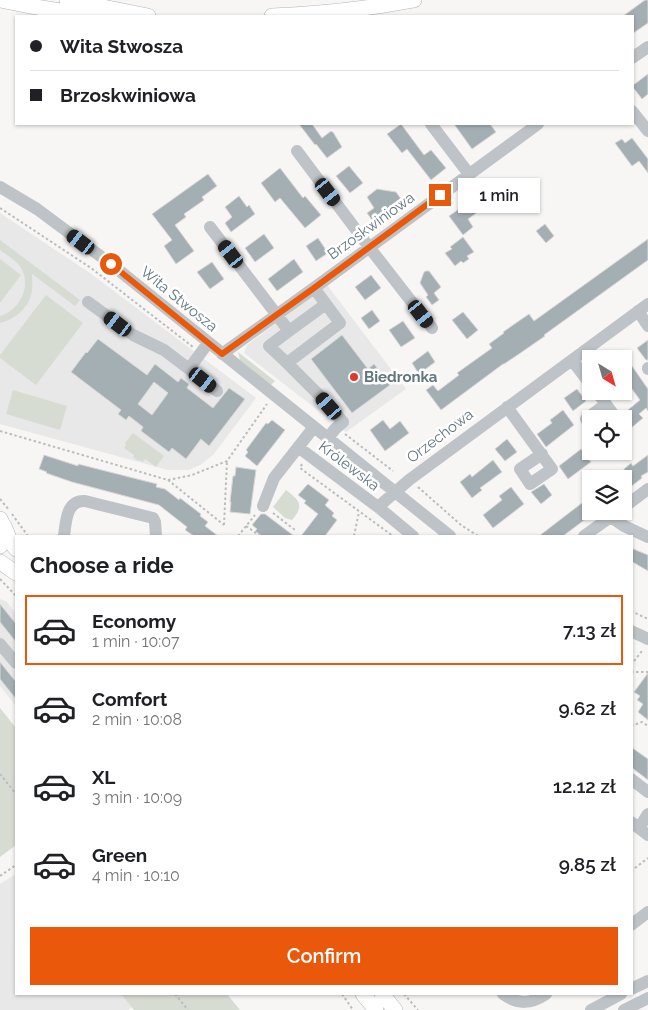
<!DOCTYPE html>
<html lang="en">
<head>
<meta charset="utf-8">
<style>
  body { margin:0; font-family:Raleway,sans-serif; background:#f6f6f6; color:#202124; height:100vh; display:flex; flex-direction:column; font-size:19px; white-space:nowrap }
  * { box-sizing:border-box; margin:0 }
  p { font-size:16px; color:#757577 }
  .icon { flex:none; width:28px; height:28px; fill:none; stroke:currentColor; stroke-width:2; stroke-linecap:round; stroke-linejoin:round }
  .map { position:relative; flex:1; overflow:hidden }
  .side { position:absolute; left:15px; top:535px; width:618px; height:460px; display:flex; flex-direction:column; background:#fff; border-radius:0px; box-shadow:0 1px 4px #0004 }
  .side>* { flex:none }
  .hud { position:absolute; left:15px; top:15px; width:619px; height:110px; border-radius:0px; box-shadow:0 1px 4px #0004; display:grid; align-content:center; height:110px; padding:0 15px; background:#fff }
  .needle { width:32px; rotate:143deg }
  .buttons { position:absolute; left:582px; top:350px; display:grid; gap:10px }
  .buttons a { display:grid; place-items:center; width:50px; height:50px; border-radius:0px; background:#fff; box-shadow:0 1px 4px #0004; font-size:25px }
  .end { position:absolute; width:22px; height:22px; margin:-11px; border:6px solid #ea580c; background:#fff; box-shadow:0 0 0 2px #fff }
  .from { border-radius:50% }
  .bubble { position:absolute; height:35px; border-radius:0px; background:#fff; box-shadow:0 1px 4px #0004; font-size:16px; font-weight:600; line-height:35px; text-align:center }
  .car { position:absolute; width:15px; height:30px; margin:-15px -8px; border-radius:6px; box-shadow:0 0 4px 1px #0007; background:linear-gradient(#222 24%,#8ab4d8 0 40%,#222 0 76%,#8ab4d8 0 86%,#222 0) }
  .hud b { display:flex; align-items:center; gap:18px; height:48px; font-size:19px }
  .hud b+b { border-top:1px solid #e0e0e0 }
  .hud i { width:12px; height:12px; background:#202124 }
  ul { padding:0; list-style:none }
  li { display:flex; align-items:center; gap:15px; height:70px; margin:0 10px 8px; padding:0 5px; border:2px solid transparent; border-radius:0px }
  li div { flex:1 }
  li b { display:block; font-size:19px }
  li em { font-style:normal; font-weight:600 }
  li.current { border-color:#ea580c }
  li>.icon { width:45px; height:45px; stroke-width:1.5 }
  h2 { padding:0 15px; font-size:22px; line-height:60px }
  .primary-button { display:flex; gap:10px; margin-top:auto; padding:10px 15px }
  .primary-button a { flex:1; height:58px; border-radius:0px; background:#ea580c; color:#fff; font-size:20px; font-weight:600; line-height:58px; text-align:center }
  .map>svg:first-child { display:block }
</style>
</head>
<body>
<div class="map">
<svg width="648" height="1010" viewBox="0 0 648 1010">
  <rect width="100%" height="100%" fill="#f7f6f4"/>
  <path fill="#e7e8e7" d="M0,213L90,273L256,398L213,455L200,465L189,470H168L0,424Z
    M327,285L406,389L346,432L244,353L247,345Z
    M0,599L7,602L16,614V706L0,686Z
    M16,874V994H121L132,1007L128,1010H0V884Z"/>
  <path fill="#d7dcd3" d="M0,240L80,300L75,306L32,274C32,279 33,284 32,290C30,307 16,319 0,323V316C21,310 33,283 19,265C14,259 6,255 0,250Z
    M0,259L21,275L0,303Z
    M46,295L83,323L36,385L0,358V355Z
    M238,352L275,381L271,385L240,360Z
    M13,390L67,406L60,430L6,414Z
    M133,433L164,456L156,467L145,459L143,462L139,460L138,461L133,457L134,455L124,448L126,445L125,443Z
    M286,490C299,500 305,505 292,520L285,518L273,507Z
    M0,708L16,728V845L0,857Z
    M121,994H227L240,1010H134Z"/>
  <path fill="#a4afb3" stroke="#d8d8d6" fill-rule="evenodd" d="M645,0H648V23L632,34V16H623Z
    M648,74V94L642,99L632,86Z
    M299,124H312L322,138L331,131L332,132H333L342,147L327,158L316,144L315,145Z
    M401,124L424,155L431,150L446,168L431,180L407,149L402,153L387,134Z
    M454,124H490L496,132L472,149Z
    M632,138L648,159V173L639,161L632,166L615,143L622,139L625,143Z
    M349,166L363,183L350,193L336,176Z
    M280,168L303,198L305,196L321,215L305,228L280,198L275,202L261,183Z
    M208,174L217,186L202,197L204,200L184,214L186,217L175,225L194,251L176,264L164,246L172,240L152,214Z
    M377,189L396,192L401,199L372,220L367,213L374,208L367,197Z
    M485,190L499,210L488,205L468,219L473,227L463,235L449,216L469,202L468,201Z
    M239,196L247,207L249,205L255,214L231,232L225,223L232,217L225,207Z
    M545,224L554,236L546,243L536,231Z
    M264,234L274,248L255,262L245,248Z
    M463,237L474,252L467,256L469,259L463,263L461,261L455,266L445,253L452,249L450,247Z
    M318,238L328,253L316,261L306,246Z
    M648,239V260L544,335L545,336L519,354L504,364H503L441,410L426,390L433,385L438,391L459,375L457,373L492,348L489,344L504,333L503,332L529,314L534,321Z
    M294,259L303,272L277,291L268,279Z
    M212,262L224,279L210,289L197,272Z
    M426,271H429L441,287L434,293L439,300L432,305L426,297L428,295L420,283L424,272Z
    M371,275L381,288L365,300L355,287Z
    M372,310L380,321L369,329L361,318Z
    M463,312L478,330L467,339L452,320Z
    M403,321L415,338L401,347L389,330Z
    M342,335L368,369L374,364L390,385L352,413L311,359Z
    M98,339L147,375L155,364L178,382L181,378L189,384L187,388L213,408L229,388L245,399L209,446L201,439L186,459L172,448L169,452L141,431L143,427L129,416L126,420L118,414L121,410L71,372L86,352L87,353ZM154,382L168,393L152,415L138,404Z
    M648,340V360H646L637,348Z
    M428,351L435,362L419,374L412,363Z
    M632,366L648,389V411L646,408L639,414L643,418L630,429L624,422L625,418L623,414L640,400L624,378V372Z
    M577,389L586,401L573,411L564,398Z
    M563,410L574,425L546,447L537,434L552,423L550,420Z
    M272,420L285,430L257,466L245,456L248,452L246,450L266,423L268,424Z
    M383,420L390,429L400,421L409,433L385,451L370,430Z
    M507,439L517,452L505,461L495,449Z
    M581,449L591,462L568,479L559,466Z
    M44,455L78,466V464L157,484L156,487L165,489L179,500L180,498L201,514L200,516L208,522L205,526L218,536H194L185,530L187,527L159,505L72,482L46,473L47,472L39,469Z
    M648,455V472L641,476L642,478L624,492V469L631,463L633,466Z
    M493,460L502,472L480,488L482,490L472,498L460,482L470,474L472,477Z
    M236,467L256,470L250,514L230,512L231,502H230L233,476H235Z
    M308,484L329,500L325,505L334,513L332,516L337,520L325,536H301L318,514L304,503L306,501L298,495Z
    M544,484L552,495L541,504L531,492Z
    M511,487L524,504L493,528L483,515L502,500L499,496Z
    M591,496V515L563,536H539Z
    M261,514H265L294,536H262L255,531L257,529L252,525Z
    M631,548L648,555V571L631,561Z
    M0,604L16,624V642L0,622Z
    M0,662L16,682V699L0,679Z
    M648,673V720L638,712L643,704L637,700L640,696L634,692Z
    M631,747L648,759V780L631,767Z"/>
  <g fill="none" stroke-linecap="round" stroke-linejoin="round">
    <defs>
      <path id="major" d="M1,0C37,8 74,14 112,16
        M67,0L148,16
        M272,16C320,14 367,9 414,0
        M0,519C5,528 5,537 0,546
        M4,526L10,541L16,549
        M0,562L16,573
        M363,994L376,1010
        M382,994L395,1010"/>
    </defs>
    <use href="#major" stroke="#b1b7ba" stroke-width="16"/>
    <path stroke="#babdbf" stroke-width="2" stroke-dasharray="2.5 2.5" stroke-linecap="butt" d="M0,208L91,268L193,347
      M0,431L168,480L224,525
      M345,434L393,471
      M302,464L300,468L393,536
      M168,480L192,475L227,461L267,404
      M418,487L461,525L478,536
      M0,499L9,510
      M273,513L295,530
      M12,514L28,536
      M224,525L227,461
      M246,526L260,536
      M238,536L255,515
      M354,536L359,512
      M0,579L16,596
      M631,611L648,619
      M631,665L642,651
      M631,672H648
      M631,726L642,722L648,726
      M0,774L16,794
      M631,871L648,858
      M0,876L16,865
      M175,994L188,1010
      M342,994L353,1010
      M404,994L418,1010"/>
    <path stroke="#bdc3c6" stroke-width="12" d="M632,58L648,47
      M632,111L648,131
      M431,124L469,174
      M297,151L369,247L432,328
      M0,187L37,209L111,264L450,536
      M210,227L289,331L269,346L287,363
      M314,288L340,323L287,363L321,397L343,422L335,429L328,438
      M88,302L133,335L164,350L189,369L208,343
      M638,311L648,326
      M289,331L326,304
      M222,354L314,288L538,124
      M572,360L591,385
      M648,368V369
      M189,369L217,391
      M596,391L617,419
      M507,407L552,469L530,484L520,469L542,454
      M591,426L586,419L606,404
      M298,447L378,507L413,536
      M263,506L274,478L314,427
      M378,507L409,480L648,304
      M624,507L648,489
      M611,517L624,526L648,537
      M64,536C66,522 66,500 85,501L153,518L155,522L156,536
      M584,536L616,513
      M631,631L648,639
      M0,644L16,663
      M631,779L648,792
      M631,822L648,835
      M639,828L648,814
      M631,925L648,912
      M631,989L648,981
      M503,994C518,1005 531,1004 546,994
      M591,1010L621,994
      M624,1010L648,998"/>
    <use href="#major" stroke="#fff" stroke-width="15"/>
  </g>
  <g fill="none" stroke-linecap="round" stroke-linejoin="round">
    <path stroke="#ea580c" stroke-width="6" d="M111,264L222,354L314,288L440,195"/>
  </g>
  <circle fill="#e0392a" stroke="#fff" stroke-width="2" cx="354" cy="377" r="5"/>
  <g text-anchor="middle" stroke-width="5" stroke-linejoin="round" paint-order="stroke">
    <g font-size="15" fill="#62767e" stroke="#fff">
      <text transform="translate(371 226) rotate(-36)" y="5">Brzoskwiniowa</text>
      <text transform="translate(179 299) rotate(39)" y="5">Wita Stwosza</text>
      <text transform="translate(440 436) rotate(-37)" y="5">Orzechowa</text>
      <text transform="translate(349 466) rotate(37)" y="5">Królewska</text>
    </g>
    <g font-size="15" font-weight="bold" fill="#62767e" stroke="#fff" text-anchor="start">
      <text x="364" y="382">Biedronka</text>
    </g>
  </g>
</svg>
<div class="buttons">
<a><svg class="needle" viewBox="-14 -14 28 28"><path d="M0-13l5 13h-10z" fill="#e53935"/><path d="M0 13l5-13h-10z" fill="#757577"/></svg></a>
<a><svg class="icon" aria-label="locate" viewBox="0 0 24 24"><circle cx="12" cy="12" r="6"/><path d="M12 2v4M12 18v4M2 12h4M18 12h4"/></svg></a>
<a><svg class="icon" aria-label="layers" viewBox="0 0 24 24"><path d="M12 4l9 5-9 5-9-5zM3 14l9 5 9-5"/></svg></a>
</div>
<i class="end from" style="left:111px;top:264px"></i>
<i class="end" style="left:440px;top:195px"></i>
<div class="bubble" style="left:458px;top:178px;width:82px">1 min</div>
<i class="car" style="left:328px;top:192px;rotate:143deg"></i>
<i class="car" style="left:81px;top:242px;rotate:307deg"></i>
<i class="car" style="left:231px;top:254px;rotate:323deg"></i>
<i class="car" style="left:421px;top:314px;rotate:142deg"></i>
<i class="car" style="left:118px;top:324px;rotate:307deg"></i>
<i class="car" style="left:203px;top:380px;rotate:128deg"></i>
<i class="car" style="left:329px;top:406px;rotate:319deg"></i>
<div class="hud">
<b><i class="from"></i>Wita Stwosza</b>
<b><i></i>Brzoskwiniowa</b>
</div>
<section class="side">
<h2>Choose a ride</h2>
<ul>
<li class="current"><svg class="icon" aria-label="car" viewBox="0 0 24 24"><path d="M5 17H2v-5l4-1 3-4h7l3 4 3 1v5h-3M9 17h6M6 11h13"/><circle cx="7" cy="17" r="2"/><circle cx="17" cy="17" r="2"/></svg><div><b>Economy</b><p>1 min · 10:07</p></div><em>7.13 zł</em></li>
<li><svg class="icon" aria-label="car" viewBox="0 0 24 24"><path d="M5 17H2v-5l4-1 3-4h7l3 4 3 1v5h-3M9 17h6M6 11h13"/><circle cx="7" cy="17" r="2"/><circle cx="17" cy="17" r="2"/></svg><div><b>Comfort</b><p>2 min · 10:08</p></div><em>9.62 zł</em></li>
<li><svg class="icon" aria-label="car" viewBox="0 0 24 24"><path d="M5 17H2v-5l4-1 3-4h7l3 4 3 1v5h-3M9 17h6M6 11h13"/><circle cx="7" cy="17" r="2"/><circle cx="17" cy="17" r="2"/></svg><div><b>XL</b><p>3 min · 10:09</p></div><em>12.12 zł</em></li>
<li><svg class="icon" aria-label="car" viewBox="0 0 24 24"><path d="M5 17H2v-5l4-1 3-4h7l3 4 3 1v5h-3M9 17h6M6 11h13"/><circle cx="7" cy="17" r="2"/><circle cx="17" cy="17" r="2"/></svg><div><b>Green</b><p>4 min · 10:10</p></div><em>9.85 zł</em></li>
</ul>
<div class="primary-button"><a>Confirm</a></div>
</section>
</div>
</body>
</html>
